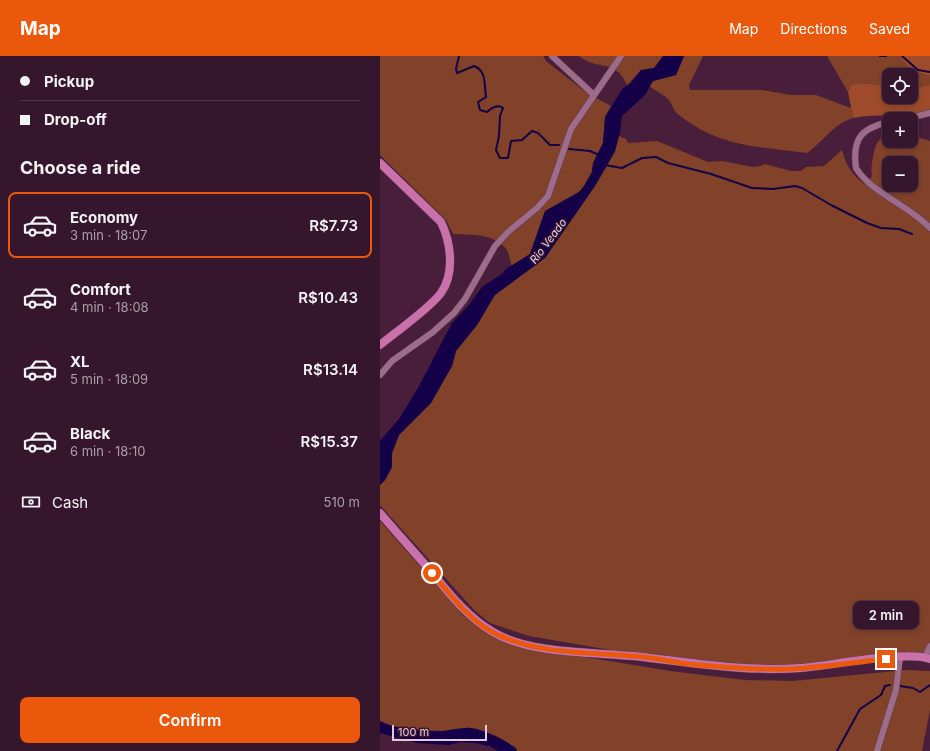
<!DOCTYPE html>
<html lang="en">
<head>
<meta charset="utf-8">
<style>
  body { margin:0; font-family:Inter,sans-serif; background:#3d1f34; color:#f1f3f6; height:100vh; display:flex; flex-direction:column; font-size:15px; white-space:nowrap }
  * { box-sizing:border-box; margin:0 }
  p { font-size:13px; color:#aa9fa9 }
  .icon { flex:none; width:22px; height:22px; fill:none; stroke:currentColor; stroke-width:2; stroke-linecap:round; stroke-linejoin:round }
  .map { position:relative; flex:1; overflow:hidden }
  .details { display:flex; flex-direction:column; background:#36162c; width:380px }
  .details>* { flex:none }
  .top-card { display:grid; align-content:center; height:88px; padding:0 20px; background:#36162c }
  .tools { position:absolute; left:502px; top:12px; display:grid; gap:8px }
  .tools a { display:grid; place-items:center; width:36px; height:36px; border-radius:8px; background:#36162c; box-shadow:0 2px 6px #0003,0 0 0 1px #503548; font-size:20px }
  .scale { position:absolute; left:12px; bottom:10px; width:95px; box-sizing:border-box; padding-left:4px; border:2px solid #e5c9d9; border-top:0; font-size:11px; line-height:14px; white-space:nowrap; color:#e5c9d9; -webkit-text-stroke:3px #3c1330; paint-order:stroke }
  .end { position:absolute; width:18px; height:18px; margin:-9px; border:5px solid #ea580c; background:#fff; box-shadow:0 0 0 2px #fff }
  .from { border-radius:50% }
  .bubble { position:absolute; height:28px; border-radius:8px; background:#36162c; box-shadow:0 2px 6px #0003,0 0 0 1px #503548; font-size:13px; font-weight:600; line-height:28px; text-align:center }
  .top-card b { display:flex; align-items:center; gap:14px; height:38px; font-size:15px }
  .top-card b+b { border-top:1px solid #503548 }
  .top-card i { width:10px; height:10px; background:#f1f3f6 }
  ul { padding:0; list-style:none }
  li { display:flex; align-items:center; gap:12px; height:66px; margin:0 8px 6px; padding:0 12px; border:2px solid transparent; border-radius:8px }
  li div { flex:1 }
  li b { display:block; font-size:15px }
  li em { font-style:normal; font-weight:600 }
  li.on { border-color:#ea580c }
  li>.icon { width:36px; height:36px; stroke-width:1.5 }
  h2 { padding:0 20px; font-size:18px; line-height:48px }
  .pay { display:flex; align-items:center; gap:10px; height:44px; padding:0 20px; font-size:15px }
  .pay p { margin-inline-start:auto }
  .button { display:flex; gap:8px; margin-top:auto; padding:8px 20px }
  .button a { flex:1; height:46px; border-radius:8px; background:#ea580c; color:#fff; font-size:16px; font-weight:600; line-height:46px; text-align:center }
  header { display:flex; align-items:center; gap:24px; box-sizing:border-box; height:56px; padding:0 20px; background:#ea580c; color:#fff }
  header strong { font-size:19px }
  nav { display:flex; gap:22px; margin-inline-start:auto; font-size:14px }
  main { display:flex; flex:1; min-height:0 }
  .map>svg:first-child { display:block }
</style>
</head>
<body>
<header>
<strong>Map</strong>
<nav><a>Map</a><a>Directions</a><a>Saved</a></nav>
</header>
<main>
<section class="details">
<div class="top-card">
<b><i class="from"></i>Pickup</b>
<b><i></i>Drop-off</b>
</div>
<h2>Choose a ride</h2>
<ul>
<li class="on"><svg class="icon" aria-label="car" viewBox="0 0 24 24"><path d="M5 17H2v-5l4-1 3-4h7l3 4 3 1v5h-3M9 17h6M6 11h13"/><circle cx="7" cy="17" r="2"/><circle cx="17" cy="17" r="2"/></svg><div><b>Economy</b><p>3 min · 18:07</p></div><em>R$7.73</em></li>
<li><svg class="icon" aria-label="car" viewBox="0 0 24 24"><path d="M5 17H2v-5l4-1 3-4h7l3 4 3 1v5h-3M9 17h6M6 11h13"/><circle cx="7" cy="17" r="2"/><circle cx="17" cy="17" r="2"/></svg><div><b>Comfort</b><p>4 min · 18:08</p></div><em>R$10.43</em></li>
<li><svg class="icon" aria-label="car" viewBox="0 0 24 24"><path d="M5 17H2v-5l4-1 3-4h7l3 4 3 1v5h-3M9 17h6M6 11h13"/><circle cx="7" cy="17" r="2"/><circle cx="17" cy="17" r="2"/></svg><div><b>XL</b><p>5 min · 18:09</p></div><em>R$13.14</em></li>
<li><svg class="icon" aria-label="car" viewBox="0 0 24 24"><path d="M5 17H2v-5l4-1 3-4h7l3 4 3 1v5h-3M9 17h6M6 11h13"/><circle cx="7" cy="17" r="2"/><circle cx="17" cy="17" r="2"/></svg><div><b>Black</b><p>6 min · 18:10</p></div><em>R$15.37</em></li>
</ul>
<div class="pay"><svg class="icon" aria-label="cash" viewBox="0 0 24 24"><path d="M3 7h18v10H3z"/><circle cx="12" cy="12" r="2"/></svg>Cash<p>510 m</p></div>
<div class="button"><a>Confirm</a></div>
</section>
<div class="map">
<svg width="550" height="695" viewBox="0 0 550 695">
  <rect width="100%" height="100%" fill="#481e3a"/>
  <path fill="#814229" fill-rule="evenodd" d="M0,0H163L167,6L207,37L231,50L225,61L223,87L213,107L212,116L204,130L199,136L165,155L150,198L132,210C130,205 129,198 127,194C115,177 91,179 73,178L66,164L0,99Z
    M199,0H283L274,12L261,14L247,29C234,1 219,16 199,0Z
    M304,0H323L309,29L310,34H382L411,39H436L471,52L473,62C453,68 443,86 427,97C378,90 341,92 299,59C293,55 293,49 289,44C285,39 274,34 269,30L273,25L296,19Z
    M447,0H519L532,15L550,20V29L531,32V19H509V30L481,27L471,29L468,36Z
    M509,79V85H531V79L550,85V605H503L421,614L248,597L149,580L110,567L95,555L0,449V429L5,424L12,411V397L19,379L51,347L72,310L76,295L97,269L115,238L165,202L215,130L235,96L239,80L246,83L248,87L277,85L328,106L342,105L373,111L380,110L385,108L411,115H421L426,111L444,110L462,94C466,110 472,118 484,128L492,121C490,113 494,88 500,83C502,81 506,80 509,79ZM509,107H531V129H509Z
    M0,465L84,560L105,576L116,581L187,598L290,615L365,624L412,625L526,614L550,615V654L542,695H137L136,691L77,673L62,675L43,674L10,670L0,665Z"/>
  <path fill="#9d4b2a" d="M519,0H550V20L532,15Z
    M481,27L509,30V41H531V32L550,29V56C524,62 499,57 473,62L468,36L471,29Z"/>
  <path fill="#130048" d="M283,0H304L296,19L273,25L265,39L242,60L240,76L235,95L215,130L165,202L115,239L97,269L76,295L72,310L51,347L19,379L12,397V411L5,424L0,429V385L19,363L38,332L72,267L89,249L102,231L122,218L126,213L150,198L165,155L199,136L204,130L212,116L213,107L223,87L225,61L243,32L250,28L261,14L274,12Z
    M0,665C18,674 44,676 64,675C72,674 82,671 91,672C102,673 133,686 137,695H118L109,690L95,687L80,686L69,689L37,687L0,677Z"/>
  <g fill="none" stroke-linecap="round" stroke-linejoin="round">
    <path stroke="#130048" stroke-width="2" d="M79,0L76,13L77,17L94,10C107,15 104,29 106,41L98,46L100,54L107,56C111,52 118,48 123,52L120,60L119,80L116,94L120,102H128L131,85L142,84L152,75L158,77L170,89H179
      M500,0H506
      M522,0L538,14L550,16
      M189,93L210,95L219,99
      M225,109L242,112L262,102L276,101L288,107L331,118L372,132L393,133L415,130L422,132L451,149L487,167L501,172L519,173L532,178
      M520,630L533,632L540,636L550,629
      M457,695L480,653L501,639L505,630L510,629"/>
    <defs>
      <path id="minor" d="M172,0L214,39
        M526,63L550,57
        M509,66C481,72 472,83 476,112C491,137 529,149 550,172
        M0,319L12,305L53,276L74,257L85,243L115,190L128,176L157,152L168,140L191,73L241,0
        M545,601L550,590
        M497,695L516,634L520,601"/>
      <path id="major" d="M0,107L61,166C71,187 75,217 61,237C50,252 16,276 0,289
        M0,457C18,478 36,498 54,519C71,540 89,562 113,576C149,598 212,596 253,600C310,606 362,616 420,612C449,610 526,594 550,603"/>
    </defs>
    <use href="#minor" stroke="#603b55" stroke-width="7"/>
    <use href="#major" stroke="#603b55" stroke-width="9"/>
    <use href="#minor" stroke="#9e6c8b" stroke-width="6"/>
    <use href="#major" stroke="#ca71ab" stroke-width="8"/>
  </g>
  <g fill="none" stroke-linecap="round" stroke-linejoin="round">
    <path stroke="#ea580c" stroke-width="5" d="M52,517C70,538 89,564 114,577C155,598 206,596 251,600C270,601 288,605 307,608C332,610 358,613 383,613C424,615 465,607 506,603"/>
  </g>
  <g text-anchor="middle" stroke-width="3" stroke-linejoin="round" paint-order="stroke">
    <g font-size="11" font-style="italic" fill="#d9dbf1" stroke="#3c1330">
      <text transform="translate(168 185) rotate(-53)" y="4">Rio Veado</text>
    </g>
  </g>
</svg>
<div class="tools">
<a><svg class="icon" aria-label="locate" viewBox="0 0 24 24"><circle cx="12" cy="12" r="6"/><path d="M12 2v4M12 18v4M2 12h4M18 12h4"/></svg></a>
<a>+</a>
<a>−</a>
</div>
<div class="scale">100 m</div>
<i class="end from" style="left:52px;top:517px"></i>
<i class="end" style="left:506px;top:603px"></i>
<div class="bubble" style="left:473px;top:545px;width:66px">2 min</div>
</div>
</main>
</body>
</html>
